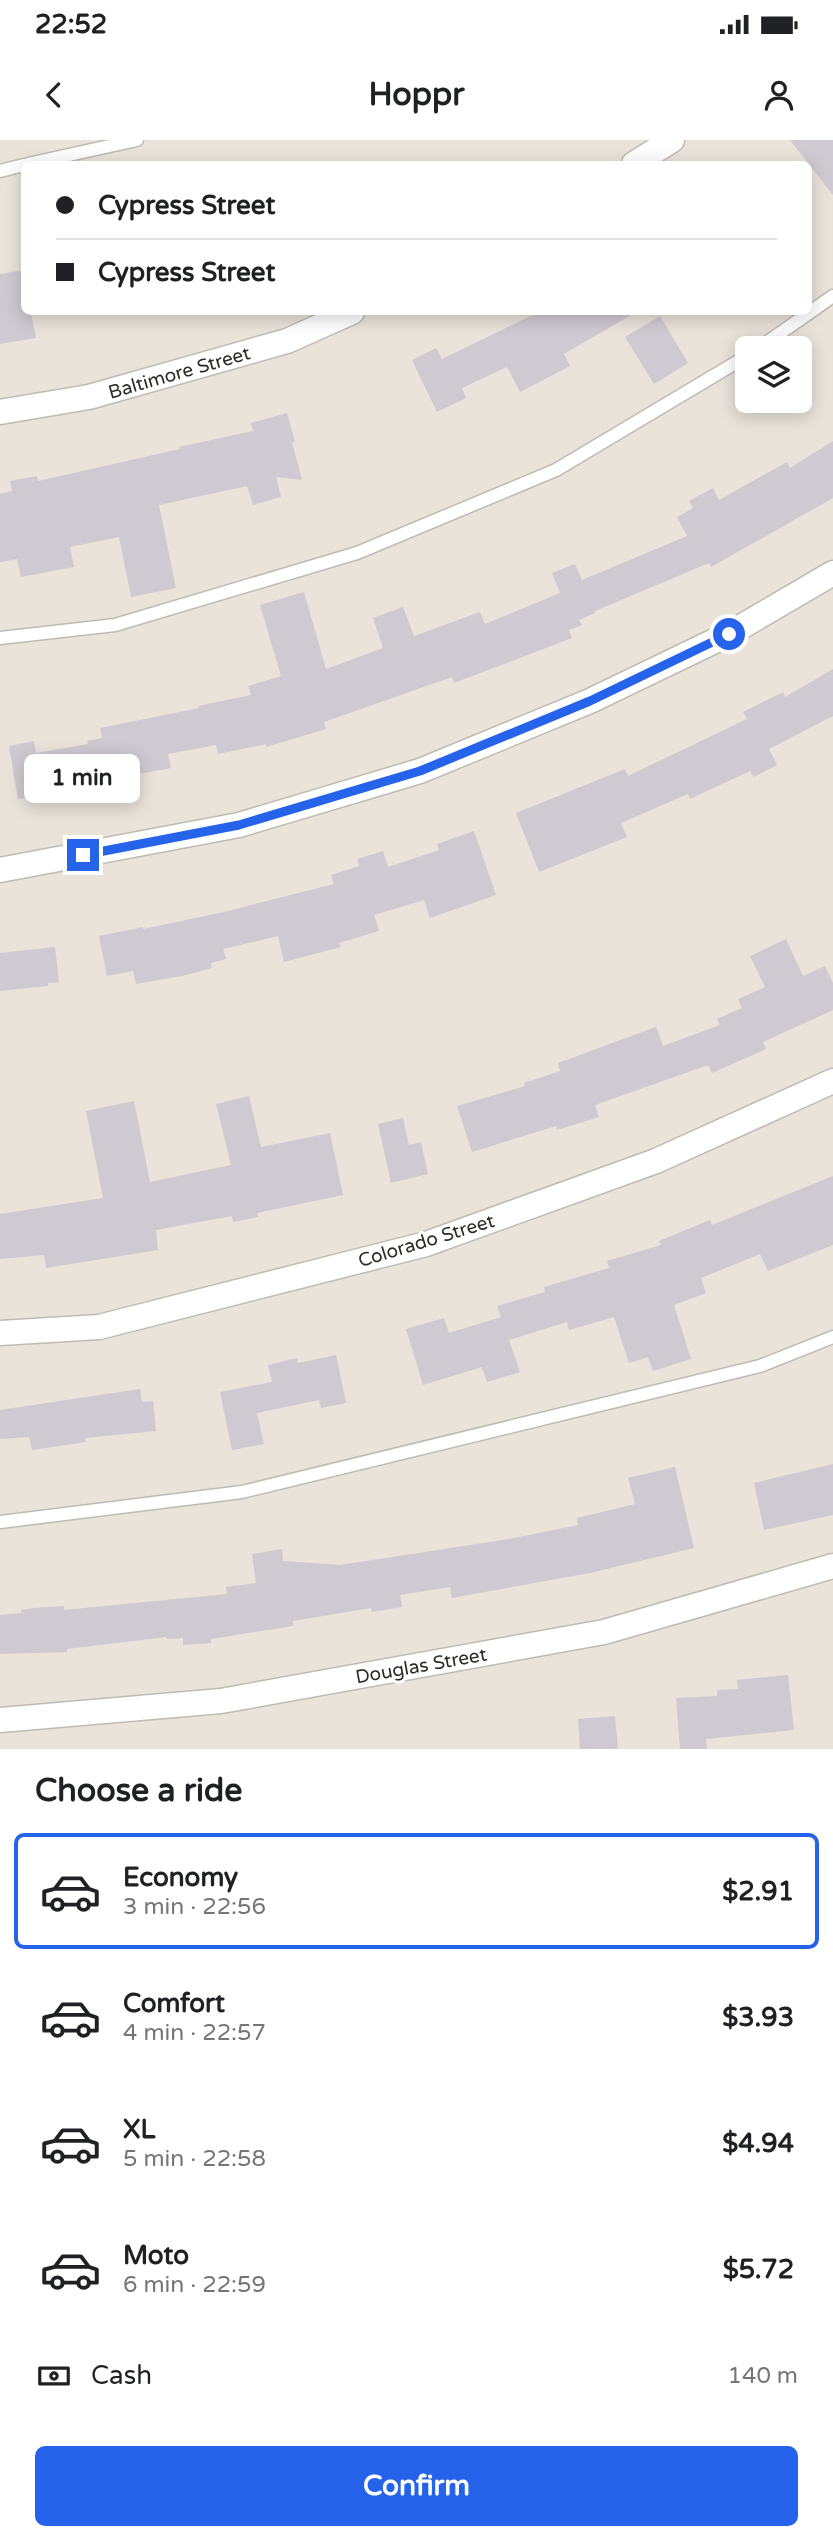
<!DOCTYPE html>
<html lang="en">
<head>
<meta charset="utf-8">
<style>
  body { margin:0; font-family:"Varela Round",sans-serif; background:#f6f6f6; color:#202124; height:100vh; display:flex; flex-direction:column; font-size:26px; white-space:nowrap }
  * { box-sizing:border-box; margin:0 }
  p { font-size:23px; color:#757577 }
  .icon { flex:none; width:38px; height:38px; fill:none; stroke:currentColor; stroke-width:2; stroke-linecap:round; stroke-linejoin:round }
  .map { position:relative; height:1609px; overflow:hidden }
  .panel { display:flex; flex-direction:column; background:#fff; flex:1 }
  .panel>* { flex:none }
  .banner { position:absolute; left:21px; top:21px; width:791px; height:154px; border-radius:10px; box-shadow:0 4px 18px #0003; display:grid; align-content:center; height:154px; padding:0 35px; background:#fff }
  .tools { position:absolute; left:735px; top:196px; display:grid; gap:14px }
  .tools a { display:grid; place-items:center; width:77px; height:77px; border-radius:10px; background:#fff; box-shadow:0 4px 18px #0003; font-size:35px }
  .end { position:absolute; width:32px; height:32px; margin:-16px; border:9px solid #2563eb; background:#fff; box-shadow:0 0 0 4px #fff }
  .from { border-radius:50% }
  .bubble { position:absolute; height:49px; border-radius:10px; background:#fff; box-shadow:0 4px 18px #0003; font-size:23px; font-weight:700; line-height:49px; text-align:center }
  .banner b { display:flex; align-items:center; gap:24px; height:66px; font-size:26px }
  .banner b+b { border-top:2px solid #e0e0e0 }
  .banner i { width:18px; height:18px; background:#202124 }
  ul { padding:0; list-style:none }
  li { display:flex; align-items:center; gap:21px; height:116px; margin:0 14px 10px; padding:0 21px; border:4px solid transparent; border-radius:10px }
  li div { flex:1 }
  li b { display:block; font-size:26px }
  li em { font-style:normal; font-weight:700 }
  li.current { border-color:#2563eb }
  li>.icon { width:63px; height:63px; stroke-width:1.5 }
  h2 { padding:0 35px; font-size:32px; line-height:84px }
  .pay { display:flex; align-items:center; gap:18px; height:77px; padding:0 35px; font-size:26px }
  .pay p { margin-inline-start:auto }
  .primary-button { display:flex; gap:14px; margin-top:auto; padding:14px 35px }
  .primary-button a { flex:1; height:80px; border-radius:10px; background:#2563eb; color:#fff; font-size:28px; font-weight:700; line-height:80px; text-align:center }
  .status { display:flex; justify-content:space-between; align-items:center; height:49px; padding:0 35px; background:#fff; direction:ltr }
  .status svg { height:19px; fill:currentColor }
  header { display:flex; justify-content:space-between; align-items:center; height:91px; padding:0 35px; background:#fff; font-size:32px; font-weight:700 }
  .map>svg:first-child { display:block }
</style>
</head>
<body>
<div class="status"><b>22:52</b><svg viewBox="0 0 49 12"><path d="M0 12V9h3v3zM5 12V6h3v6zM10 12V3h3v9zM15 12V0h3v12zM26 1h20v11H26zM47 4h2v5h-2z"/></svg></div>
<header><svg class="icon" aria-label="back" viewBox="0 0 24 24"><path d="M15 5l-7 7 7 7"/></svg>Hoppr<svg class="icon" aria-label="person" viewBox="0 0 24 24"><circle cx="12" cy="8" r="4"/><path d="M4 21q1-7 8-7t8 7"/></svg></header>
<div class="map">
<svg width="833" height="1609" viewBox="0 0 833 1609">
  <rect width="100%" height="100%" fill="#e9e3da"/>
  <path fill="#cfc9d1" d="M790,0H833V55Z
    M24,130V172H31L36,198L0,204V134Z
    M539,172H636L564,214L570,226L520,252L507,227L462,248L466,258L437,272L412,220L436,208L442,219Z
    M660,176L688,223L654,244L625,197Z
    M287,273L295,302H292L302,340L276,337L281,357L253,365L247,346L159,365L176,448L131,457L119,397L70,407L74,427L21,437L17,419L0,422V354L12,351L10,341L37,336L38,341L180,309L179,307L253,291L251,283Z
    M833,301V358L711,427L709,423L595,471V473L579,480L582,485L569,490L572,498L454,543L452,537L324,582L326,589L266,607V604L218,614L216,605L168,614L171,628L61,648L62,652L18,659L9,606L34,601L36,613L88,604L87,601L102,598L100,588L199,568L198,566L251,555L248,546L281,536L260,465L304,452L326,529L383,508L373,478L403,467L414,496L480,472L485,484L560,453L552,433L575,424L582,440L687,396L677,377L693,368L689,361L713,348L719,360L787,322L790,328Z
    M833,529V576L769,609L777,625L754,637L750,631L690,659L688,654L621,683L627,697L539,732L516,673L625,629L628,636L747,579L743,572L783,552L785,557Z
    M474,691L496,755L430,778L424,760L374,775L379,791L339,803L341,807L284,822L278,796L223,809L226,819L211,823L212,828L182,836L136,844L133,831L107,836L99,796L143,787V789L224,772L334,744L331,735L359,726L357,719L383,711L388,727L439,710L437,704Z
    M786,799L803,836L825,826L833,843V870L763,902L766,909L712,933L708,925L595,965L599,977L557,990L556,986L472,1012L457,966L525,946L524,943L560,931L558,923L656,887L663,906L720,885L717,879L742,868L738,859L765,847L750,816Z
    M55,807L59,842L48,843V846L0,851V813Z
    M249,956L261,1007L330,993L343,1055L257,1073L258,1077L233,1082L232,1076L156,1090L158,1110L46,1128L44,1115L0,1119V1074L103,1058L86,971L134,961L150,1042L231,1025L216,964Z
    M403,978L409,1005L421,1002L428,1034L391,1043L378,984Z
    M833,1036V1105L768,1131L760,1114L701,1138L706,1153L674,1165L691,1219L653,1231L648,1217L629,1223L614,1177L569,1190L567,1182L509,1200L520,1232L487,1242L482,1227L423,1245L406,1189L444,1178L449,1193L501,1177L497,1166L545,1152L544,1147L609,1128L607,1121L661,1105L659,1101L710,1080L712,1085Z
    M336,1215L346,1263L321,1268L319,1260L257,1273L264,1304L232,1310L220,1252L272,1242L268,1225L297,1218L298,1223Z
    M140,1249L142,1262L153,1261L156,1291L85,1298L86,1302L32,1310L29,1297L0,1299V1270Z
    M833,1324V1375L764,1390L754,1343Z
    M675,1327L694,1408L590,1433L452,1458L450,1447L400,1455L402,1467L372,1472L371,1468L293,1481V1486L211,1499V1503L183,1505V1498L167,1499L166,1497L67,1509V1512L0,1514V1475L21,1473V1470L34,1468L64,1466V1470L227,1454L226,1447L256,1443L252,1414L282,1409L283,1421L340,1425L509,1399L578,1385L577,1378L635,1364L628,1338Z
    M788,1535L794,1590L706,1599L707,1609H680L676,1558L717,1556V1550L738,1549L737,1540Z
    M615,1576L618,1609H580L578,1579Z"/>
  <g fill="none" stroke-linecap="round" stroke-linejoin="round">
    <defs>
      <path id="service" d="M28,24L137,0
        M0,31L24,25
        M759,208L833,156
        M0,498L115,485L357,413L556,330L747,216
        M0,1382L242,1352L760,1226L833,1197"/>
      <path id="minor" d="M634,24L672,0
        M0,272L89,257L287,201L352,172
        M0,730L239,685L420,631L590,561L729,494L833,433
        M0,1193L99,1187L426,1104L656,1021L833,941
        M0,1580L221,1561L604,1492L833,1426"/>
    </defs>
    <use href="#service" stroke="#c0bbb2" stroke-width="15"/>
    <use href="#minor" stroke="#c0bbb2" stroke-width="27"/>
    <use href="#service" stroke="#fff" stroke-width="12"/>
    <use href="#minor" stroke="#fff" stroke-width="24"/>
  </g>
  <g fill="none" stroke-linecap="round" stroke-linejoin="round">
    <path stroke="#2563eb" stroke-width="9" d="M83,715L239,685L420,631L590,561L729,494"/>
  </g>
  <g text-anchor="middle" stroke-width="6" stroke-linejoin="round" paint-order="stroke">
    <g font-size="19" fill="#2c2a26" stroke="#fff">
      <text transform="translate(179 232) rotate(-16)" y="7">Baltimore Street</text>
      <text transform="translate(426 1100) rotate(-17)" y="7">Colorado Street</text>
      <text transform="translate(421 1525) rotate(-10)" y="7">Douglas Street</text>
    </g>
  </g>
</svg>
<div class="tools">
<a><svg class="icon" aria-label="layers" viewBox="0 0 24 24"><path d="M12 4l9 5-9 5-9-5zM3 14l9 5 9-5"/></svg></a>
</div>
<i class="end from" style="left:729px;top:494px"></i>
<i class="end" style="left:83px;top:715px"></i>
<div class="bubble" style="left:24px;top:614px;width:116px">1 min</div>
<div class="banner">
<b><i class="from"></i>Cypress Street</b>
<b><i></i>Cypress Street</b>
</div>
</div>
<section class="panel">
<h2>Choose a ride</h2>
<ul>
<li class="current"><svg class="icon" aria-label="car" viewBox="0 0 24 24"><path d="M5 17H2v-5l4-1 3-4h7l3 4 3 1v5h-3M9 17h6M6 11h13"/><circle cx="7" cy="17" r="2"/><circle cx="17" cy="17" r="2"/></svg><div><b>Economy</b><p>3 min · 22:56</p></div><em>$2.91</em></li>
<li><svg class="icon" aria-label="car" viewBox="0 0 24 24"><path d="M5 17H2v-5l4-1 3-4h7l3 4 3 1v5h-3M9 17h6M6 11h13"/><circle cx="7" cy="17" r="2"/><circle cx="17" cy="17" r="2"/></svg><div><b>Comfort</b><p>4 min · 22:57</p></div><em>$3.93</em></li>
<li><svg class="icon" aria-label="car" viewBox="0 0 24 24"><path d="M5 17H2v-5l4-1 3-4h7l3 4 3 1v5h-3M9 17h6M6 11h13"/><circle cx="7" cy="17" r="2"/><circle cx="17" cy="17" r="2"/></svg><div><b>XL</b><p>5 min · 22:58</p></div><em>$4.94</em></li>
<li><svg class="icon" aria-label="car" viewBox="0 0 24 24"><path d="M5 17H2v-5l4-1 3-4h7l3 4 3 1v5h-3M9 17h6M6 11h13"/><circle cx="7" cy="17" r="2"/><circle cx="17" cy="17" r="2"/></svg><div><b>Moto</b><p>6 min · 22:59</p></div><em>$5.72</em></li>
</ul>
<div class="pay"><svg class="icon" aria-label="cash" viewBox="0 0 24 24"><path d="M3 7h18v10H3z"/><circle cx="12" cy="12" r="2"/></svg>Cash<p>140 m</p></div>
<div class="primary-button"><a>Confirm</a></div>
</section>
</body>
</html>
